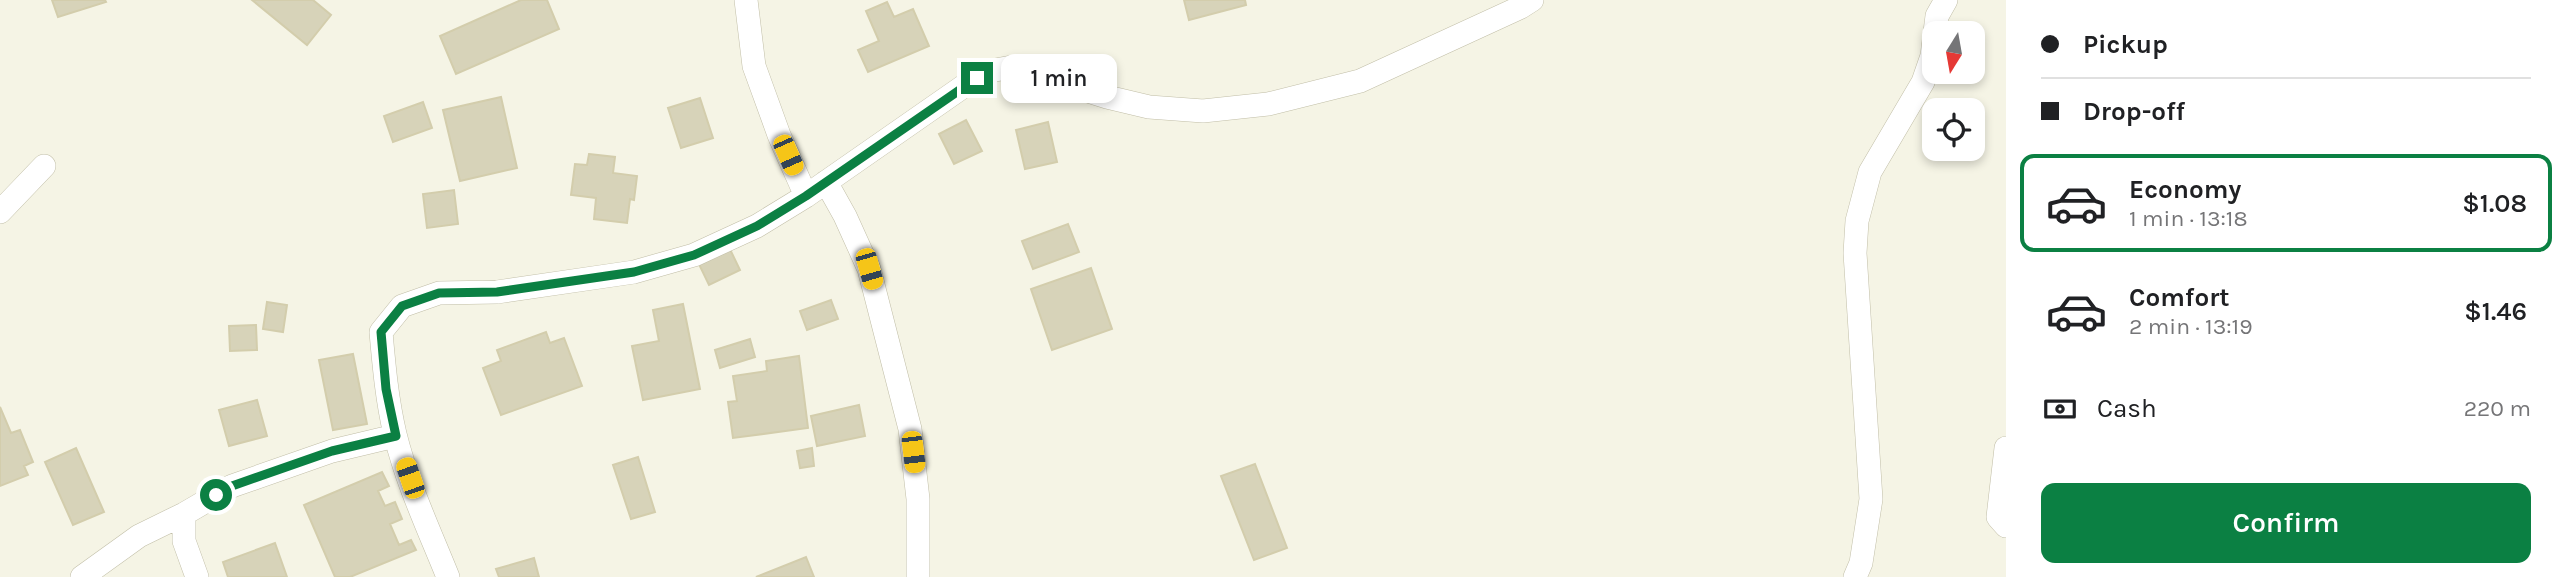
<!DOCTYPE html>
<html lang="en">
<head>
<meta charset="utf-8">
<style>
  body { margin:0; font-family:Karla,sans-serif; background:#f2f2f2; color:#202124; height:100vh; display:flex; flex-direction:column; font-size:26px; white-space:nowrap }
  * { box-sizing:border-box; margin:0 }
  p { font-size:23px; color:#757577 }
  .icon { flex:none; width:38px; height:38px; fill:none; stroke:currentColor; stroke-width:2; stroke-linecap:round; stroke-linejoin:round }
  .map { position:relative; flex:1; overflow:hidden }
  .panel { display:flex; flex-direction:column; background:#fff; width:560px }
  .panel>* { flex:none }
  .top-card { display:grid; align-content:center; height:154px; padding:0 35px; background:#fff }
  .needle { width:46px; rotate:191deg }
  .buttons { position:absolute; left:1922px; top:21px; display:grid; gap:14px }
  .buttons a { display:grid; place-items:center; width:63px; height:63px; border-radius:14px; background:#fff; box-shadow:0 4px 10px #0003; font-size:35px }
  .end { position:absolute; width:32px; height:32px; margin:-16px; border:9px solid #0b8043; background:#fff; box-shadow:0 0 0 4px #fff }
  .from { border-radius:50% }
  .bubble { position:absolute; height:49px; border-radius:14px; background:#fff; box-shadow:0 4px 10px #0003; font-size:23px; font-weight:600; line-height:49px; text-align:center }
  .car { position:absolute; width:21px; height:42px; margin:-21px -10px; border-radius:9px; box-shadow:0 0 5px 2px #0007; background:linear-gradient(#f5c518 24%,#345 0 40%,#f5c518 0 76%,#345 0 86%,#f5c518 0) }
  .top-card b { display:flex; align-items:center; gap:24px; height:66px; font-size:26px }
  .top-card b+b { border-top:2px solid #e0e0e0 }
  .top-card i { width:18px; height:18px; background:#202124 }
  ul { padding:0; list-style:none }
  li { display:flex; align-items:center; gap:21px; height:98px; margin:0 14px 10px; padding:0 21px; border:4px solid transparent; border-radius:14px }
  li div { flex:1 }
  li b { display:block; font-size:26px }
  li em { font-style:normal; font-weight:600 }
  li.active { border-color:#0b8043 }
  li>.icon { width:63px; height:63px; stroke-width:1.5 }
  .pay { display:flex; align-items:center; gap:18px; height:77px; padding:0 35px; font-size:26px }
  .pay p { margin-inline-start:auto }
  .action { display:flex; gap:14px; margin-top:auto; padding:14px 35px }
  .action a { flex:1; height:80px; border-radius:14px; background:#0b8043; color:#fff; font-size:28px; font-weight:600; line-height:80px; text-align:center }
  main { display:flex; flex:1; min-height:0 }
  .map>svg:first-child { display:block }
</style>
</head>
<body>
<main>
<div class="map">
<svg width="2006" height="577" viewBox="0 0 2006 577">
  <rect width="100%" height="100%" fill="#f5f4e5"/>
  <path fill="#d7d3b9" stroke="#d3cdac" stroke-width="2" d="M52,0H105L106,2L58,17Z
    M252,0H313L331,15L307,45Z
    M521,0H547L559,29L456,74L440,36Z
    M1184,0H1245L1246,5L1189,20Z
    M887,2L894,17L913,9L929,46L868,72L858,50L879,41L866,11Z
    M501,97L517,168L460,181L443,110Z
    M700,98L713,138L681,148L668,108Z
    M423,102L432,128L393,142L384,116Z
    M966,120L982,151L954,164L939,134Z
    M1048,122L1057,162L1025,169L1016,130Z
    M589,154L615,157L613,173L637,176L634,200L630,199L627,223L594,219L596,198L571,195L575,164L587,165Z
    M454,190L458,224L427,228L423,194Z
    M1068,224L1079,252L1033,269L1022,241Z
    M726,241L740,270L709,285L695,256Z
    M1091,268L1112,329L1052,350L1031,289Z
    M831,300L838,319L807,330L800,311Z
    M267,302L287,305L283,332L263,329Z
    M683,304L700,389L643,400L632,346L659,341L653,310Z
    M256,325L257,350L230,351L229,326Z
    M546,332L550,343L564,338L582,386L501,415L483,368L501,361L497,350Z
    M750,339L755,357L720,368L715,350Z
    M353,354L367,424L333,430L319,360Z
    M799,356L808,428L733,438L728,402L737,401L733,376L767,371L766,361Z
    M257,400L267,436L229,446L219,410Z
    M859,405L865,436L817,446L811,416Z
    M0,407L11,433L20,430L33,462L24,466L28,475L0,486Z
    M76,448L104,512L73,525L45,462Z
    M812,448L814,466L800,468L797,451Z
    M638,457L655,512L631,519L613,465Z
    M1255,464L1287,548L1254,560L1221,476Z
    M382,472L389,486L378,491L385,506L395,502L402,519L390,524L399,545L411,540L416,550L350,577H335L304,505Z
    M275,543L287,577H228L223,562Z
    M806,557L814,577H756Z
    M534,558L539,577H499L496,569Z"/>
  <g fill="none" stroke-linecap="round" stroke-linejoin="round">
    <defs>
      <path id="street" d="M746,0L754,66L779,135L806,196
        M826,182L845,216L869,269L910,429L918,499V577
        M0,212L44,166
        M2006,448L1998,517L2006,526
        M184,514V541L197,577
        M82,577L139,536L184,514L232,486L332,451L395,436
        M448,577C429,530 407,483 395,434C387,400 384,366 381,332L402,306L439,293L497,292L634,272L694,255L757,226L806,196L964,86L990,71L1012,67L1107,97L1149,107L1203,111L1268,104L1360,81L1521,7L1532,0
        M1855,577L1861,563L1871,499L1855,253L1857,221L1870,172L1923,82L1932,56L1937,16L1946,0"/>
    </defs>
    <use href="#street" stroke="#c1bea7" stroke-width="24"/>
    <use href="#street" stroke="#fff" stroke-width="23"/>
  </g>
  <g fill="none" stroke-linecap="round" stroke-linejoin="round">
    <path stroke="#0b8043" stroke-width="9" d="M216,495L232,486L332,451L396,436L386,389L381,332L402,306L439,293L497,292L634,272L694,255L757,226L806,196L977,78"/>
  </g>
</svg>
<div class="buttons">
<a><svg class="needle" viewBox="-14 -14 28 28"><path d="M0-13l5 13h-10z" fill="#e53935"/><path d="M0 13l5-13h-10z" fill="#757577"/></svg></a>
<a><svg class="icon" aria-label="locate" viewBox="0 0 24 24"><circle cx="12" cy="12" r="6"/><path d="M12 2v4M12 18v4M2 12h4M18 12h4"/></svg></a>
</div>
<i class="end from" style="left:216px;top:495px"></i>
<i class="end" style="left:977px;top:78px"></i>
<div class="bubble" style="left:1001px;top:54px;width:116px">1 min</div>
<i class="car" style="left:788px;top:155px;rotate:156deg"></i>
<i class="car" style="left:869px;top:269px;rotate:164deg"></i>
<i class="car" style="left:913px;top:452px;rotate:173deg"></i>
<i class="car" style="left:410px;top:478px;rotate:341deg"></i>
</div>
<section class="panel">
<div class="top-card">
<b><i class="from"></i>Pickup</b>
<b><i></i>Drop-off</b>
</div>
<ul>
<li class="active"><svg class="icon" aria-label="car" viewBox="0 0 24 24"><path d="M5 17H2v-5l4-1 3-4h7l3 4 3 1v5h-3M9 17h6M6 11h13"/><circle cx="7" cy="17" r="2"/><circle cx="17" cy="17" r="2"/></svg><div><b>Economy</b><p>1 min · 13:18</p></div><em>$1.08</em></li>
<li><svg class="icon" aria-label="car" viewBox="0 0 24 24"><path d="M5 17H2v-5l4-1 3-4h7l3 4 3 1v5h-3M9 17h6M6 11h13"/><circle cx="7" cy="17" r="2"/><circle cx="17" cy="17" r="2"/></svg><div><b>Comfort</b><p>2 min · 13:19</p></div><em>$1.46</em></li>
</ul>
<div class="pay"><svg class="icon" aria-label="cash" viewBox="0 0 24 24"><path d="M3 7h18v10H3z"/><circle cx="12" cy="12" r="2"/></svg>Cash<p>220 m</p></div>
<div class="action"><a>Confirm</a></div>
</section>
</main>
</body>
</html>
